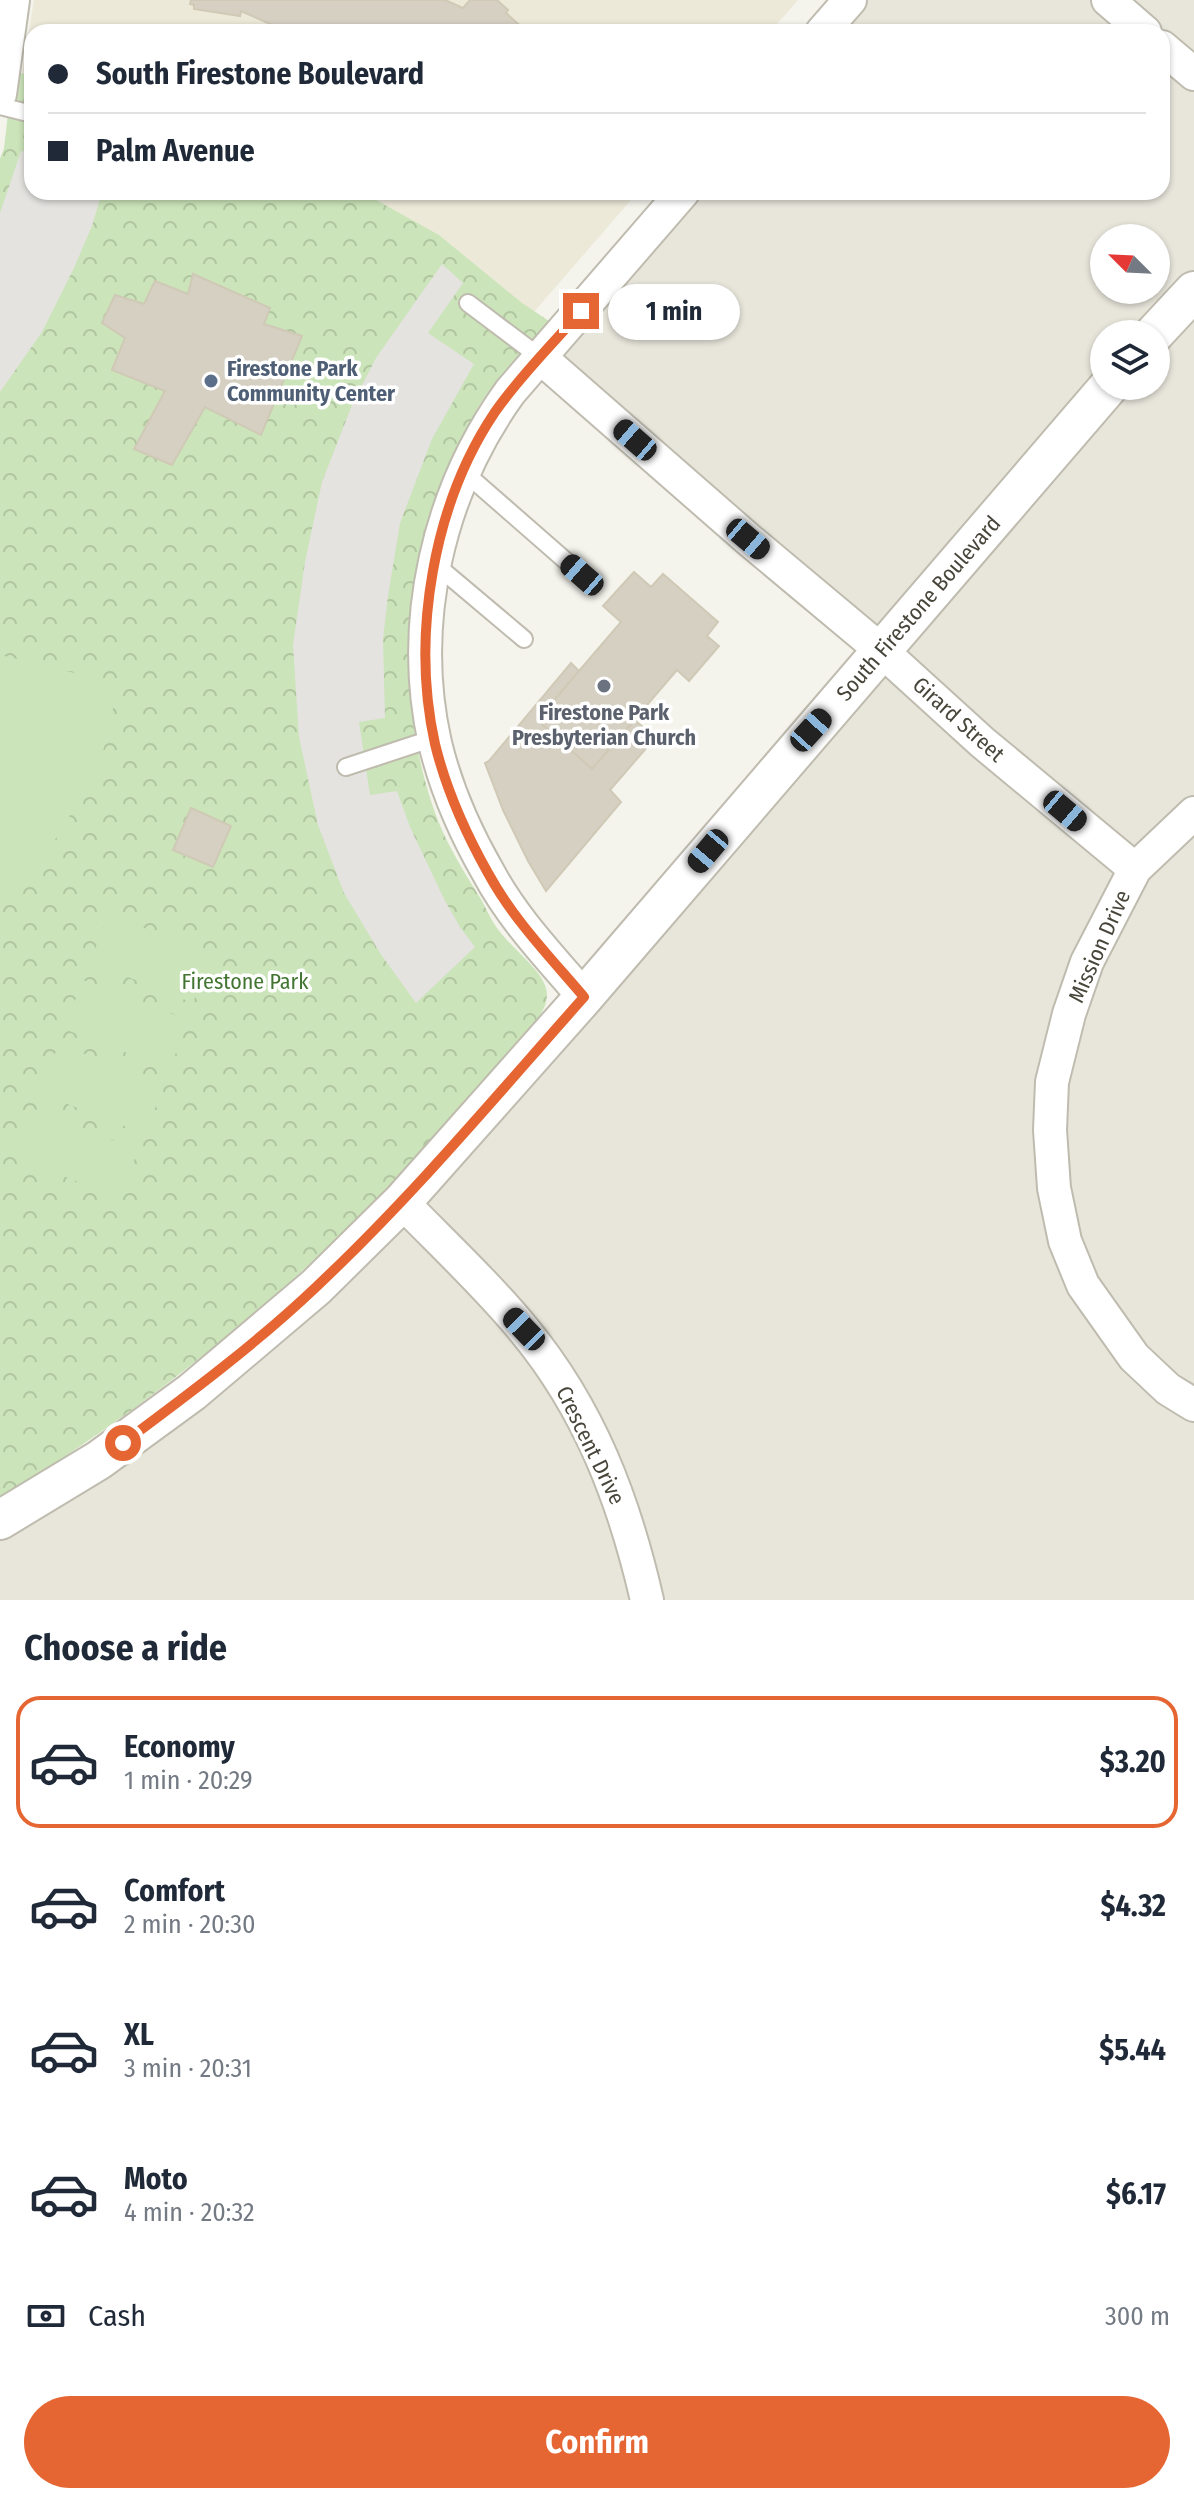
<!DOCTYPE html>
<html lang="en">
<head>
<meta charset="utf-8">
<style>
  body { margin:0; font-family:"Fira Sans Condensed",sans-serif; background:#f2f2f3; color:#1f2937; height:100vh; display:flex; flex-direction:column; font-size:30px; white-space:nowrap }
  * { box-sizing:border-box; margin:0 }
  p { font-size:26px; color:#747a83 }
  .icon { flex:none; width:44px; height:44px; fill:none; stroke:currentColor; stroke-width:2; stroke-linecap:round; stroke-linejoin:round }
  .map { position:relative; height:1600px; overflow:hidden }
  .details { display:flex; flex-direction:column; background:#fff; flex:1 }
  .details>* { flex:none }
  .top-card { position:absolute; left:24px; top:24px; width:1146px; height:176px; border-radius:24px; box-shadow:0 2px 6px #0004; display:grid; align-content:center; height:176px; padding:0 24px; background:#fff }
  .needle { width:52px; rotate:294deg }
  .buttons { position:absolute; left:1090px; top:224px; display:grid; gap:16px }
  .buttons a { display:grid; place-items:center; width:80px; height:80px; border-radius:50%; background:#fff; box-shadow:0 2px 6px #0004; font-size:40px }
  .end { position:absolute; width:36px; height:36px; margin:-18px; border:10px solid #e56633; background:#fff; box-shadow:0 0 0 4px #fff }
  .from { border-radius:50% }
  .bubble { position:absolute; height:56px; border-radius:28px; background:#fff; box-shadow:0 2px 6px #0004; font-size:26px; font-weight:700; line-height:56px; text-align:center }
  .car { position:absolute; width:24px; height:48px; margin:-24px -12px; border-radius:10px; box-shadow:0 0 6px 2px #0007; background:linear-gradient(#222 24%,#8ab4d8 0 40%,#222 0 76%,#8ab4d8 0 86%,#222 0) }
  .top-card b { display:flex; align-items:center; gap:28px; height:76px; font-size:30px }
  .top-card b+b { border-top:2px solid #e0e1e3 }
  .top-card i { width:20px; height:20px; background:#1f2937 }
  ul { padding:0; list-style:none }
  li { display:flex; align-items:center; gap:24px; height:132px; margin:0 16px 12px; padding:0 8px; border:4px solid transparent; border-radius:24px }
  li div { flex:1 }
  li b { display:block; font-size:30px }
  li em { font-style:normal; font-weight:700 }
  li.current { border-color:#e56633 }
  li>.icon { width:72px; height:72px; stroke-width:1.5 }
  h2 { padding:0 24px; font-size:36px; line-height:96px }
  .pay { display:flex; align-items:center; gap:20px; height:88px; padding:0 24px; font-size:30px }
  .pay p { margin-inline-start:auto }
  .primary-button { display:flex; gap:16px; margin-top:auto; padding:16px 24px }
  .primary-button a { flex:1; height:92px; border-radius:48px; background:#e56633; color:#fff; font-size:32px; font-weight:700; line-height:92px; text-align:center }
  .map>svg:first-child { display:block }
</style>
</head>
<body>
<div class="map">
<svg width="1194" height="1600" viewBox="0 0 1194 1600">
  <defs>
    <pattern id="forest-crowns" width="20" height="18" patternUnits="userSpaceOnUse" patternTransform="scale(2)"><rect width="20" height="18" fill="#cbe4b9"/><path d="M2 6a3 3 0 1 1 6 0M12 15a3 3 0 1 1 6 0" fill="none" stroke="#b0c5a0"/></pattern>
  </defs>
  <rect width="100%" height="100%" fill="#f4f3ec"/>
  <path fill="#e8e6db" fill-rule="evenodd" d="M850,0H1194V1600H0V1520L276,1323L882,651L541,358L683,192H1162V32H822ZM1104,238H1156V290H1104ZM1104,334H1156V386H1104Z"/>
  <path fill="#ece9d8" d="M34,0H798L770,32H32V80H21Z
    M362,192H638L533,313L439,235Z"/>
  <path fill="url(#forest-crowns)" d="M13,72L32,75V192H362L439,235L522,303L549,321C524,350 495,378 476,411C407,531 389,672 432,804C443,839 463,870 482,901C487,910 491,920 497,928C508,944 538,968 544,983C550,995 546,1006 539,1017C475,1092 410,1167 339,1236C236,1336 122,1423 0,1498V159L4,148Z"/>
  <path fill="#cbe4b9" d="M0,655L112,682L113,713L98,770L26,887L0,903Z
    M109,914L212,955L193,1003L90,962Z
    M83,980L188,1020L170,1069L64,1029Z
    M59,1044L164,1085L145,1134L39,1093Z
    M34,1109L138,1150L120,1198L14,1157Z"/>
  <path fill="#e4e3e0" d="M21,151L32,153V192H102L92,226L73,270L42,332L0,392V213Z
    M442,264L463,283L428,333L474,364L432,439L400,523L388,596L383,639L385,718L359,722L370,795L397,791L410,827L444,899L460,927L475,947L416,1003L380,953L344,893L318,825L299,737L293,645L305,562L322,482L352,405L376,358Z"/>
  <path fill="#d5d0c2" stroke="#cfc9b6" stroke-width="2" d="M191,0H445L463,8L470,0H497L508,10L506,13L525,30L527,28L532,32H288L241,11L240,16L194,9V5L190,4Z
    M193,274L270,308L264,324L302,336L261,435L205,407L172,465L134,449L165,391L112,370L125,338L102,323L115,295L144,304L155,281L188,294Z
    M634,572L651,587L663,574L718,622L707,636L719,646L689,681L677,670L592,769L537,720L621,622L603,606Z
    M571,663L579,671L537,720L592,769L635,720L655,738L610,790L621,802L546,891L528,861L503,810L485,763L489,761Z
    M191,808L231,826L213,867L173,850Z"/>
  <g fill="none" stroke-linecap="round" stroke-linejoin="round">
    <defs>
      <path id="service" d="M0,106L32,114
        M468,303L541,358
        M463,471L582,575
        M435,564L524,639
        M346,767L434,738"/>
      <path id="minor" d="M1108,0L1145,32
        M822,32L850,0
        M1162,47L1194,74
        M0,94L13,0
        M541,358L748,539L882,651L982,742L1135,869
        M1194,813L1135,869L1087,962L1069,1014L1052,1082L1050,1130L1054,1188L1065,1241L1083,1285L1134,1357L1168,1389L1194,1405
        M584,997C550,957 513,919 488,872C465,832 446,789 435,743C408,623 438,492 510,392L683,192
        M402,1202C443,1244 487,1285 524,1330C590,1410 624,1500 647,1600"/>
      <path id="tertiary" d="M1154,334L1194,291
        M0,1520L99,1460L192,1392L316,1287L402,1202L584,997L1109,386"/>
    </defs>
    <use href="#service" stroke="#bfbcaf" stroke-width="20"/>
    <use href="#minor" stroke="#bfbcaf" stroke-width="36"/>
    <use href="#tertiary" stroke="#bfbcaf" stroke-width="42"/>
    <use href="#service" stroke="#fff" stroke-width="16"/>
    <use href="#minor" stroke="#fff" stroke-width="32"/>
    <use href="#tertiary" stroke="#fff" stroke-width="38"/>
  </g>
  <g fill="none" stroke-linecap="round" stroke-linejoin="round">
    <path stroke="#e56633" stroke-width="10" d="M123,1443C189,1394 256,1344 316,1287C412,1197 497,1095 584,997C550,957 513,919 488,873C465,832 446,789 435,744C411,636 433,504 495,412C520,376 553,344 581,311"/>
  </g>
  <circle fill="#5c6f8a" stroke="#fff" stroke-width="3" cx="211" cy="381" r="8"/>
  <circle fill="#6b7280" stroke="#fff" stroke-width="3" cx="604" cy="686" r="8"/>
  <g text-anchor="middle" stroke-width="7" stroke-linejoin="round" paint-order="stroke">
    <g font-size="22" font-weight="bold" fill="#4e5e75" stroke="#fff" text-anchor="start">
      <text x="227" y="376">Firestone Park<tspan x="227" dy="25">Community Center</tspan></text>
    </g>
    <g font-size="22" fill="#48453a" stroke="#fff">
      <text transform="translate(918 608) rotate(-49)" y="8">South Firestone Boulevard</text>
      <text transform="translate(959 719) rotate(42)" y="8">Girard Street</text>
      <text transform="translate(1099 946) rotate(-66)" y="8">Mission Drive</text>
      <text transform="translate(591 1445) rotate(64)" y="8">Crescent Drive</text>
    </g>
    <g font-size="22" font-weight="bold" fill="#5b616d" stroke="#fff">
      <text x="604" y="720">Firestone Park<tspan x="604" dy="25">Presbyterian Church</tspan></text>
    </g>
    <g font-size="22" fill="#427532" stroke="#fff">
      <text x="245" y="989">Firestone Park</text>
    </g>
  </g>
</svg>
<div class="buttons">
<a><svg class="needle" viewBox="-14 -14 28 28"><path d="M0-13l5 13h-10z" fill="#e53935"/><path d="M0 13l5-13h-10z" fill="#747a83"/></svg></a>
<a><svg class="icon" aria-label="layers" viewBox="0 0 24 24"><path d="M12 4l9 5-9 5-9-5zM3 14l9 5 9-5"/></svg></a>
</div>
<i class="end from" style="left:123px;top:1443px"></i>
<i class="end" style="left:581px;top:311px"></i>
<div class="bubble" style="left:608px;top:284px;width:132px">1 min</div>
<i class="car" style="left:635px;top:440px;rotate:311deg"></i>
<i class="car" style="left:748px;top:539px;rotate:130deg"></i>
<i class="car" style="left:582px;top:575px;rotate:311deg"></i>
<i class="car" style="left:811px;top:730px;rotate:42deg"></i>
<i class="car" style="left:1065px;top:811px;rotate:130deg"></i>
<i class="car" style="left:708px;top:851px;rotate:220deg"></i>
<i class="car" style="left:524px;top:1329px;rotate:316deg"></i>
<div class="top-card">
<b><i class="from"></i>South Firestone Boulevard</b>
<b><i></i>Palm Avenue</b>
</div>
</div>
<section class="details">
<h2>Choose a ride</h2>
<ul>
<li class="current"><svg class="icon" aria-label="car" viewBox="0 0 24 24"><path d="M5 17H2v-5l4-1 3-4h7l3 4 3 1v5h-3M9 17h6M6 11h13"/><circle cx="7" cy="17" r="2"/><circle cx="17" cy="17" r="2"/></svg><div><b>Economy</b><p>1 min · 20:29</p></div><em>$3.20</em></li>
<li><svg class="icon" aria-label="car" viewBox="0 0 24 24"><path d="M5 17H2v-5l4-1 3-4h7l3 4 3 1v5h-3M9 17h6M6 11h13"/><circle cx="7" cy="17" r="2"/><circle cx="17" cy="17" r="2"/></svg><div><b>Comfort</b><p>2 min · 20:30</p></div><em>$4.32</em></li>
<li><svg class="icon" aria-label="car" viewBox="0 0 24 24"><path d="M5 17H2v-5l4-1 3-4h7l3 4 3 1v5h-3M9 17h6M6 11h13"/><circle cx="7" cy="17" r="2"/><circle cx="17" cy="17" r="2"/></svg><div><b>XL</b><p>3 min · 20:31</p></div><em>$5.44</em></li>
<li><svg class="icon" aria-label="car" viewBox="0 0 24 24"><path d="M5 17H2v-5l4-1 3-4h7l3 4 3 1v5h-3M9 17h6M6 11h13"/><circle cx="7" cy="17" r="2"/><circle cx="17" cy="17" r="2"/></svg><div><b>Moto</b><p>4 min · 20:32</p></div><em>$6.17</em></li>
</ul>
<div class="pay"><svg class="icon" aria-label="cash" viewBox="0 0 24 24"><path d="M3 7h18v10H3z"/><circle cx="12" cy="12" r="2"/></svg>Cash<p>300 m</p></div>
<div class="primary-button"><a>Confirm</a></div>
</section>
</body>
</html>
